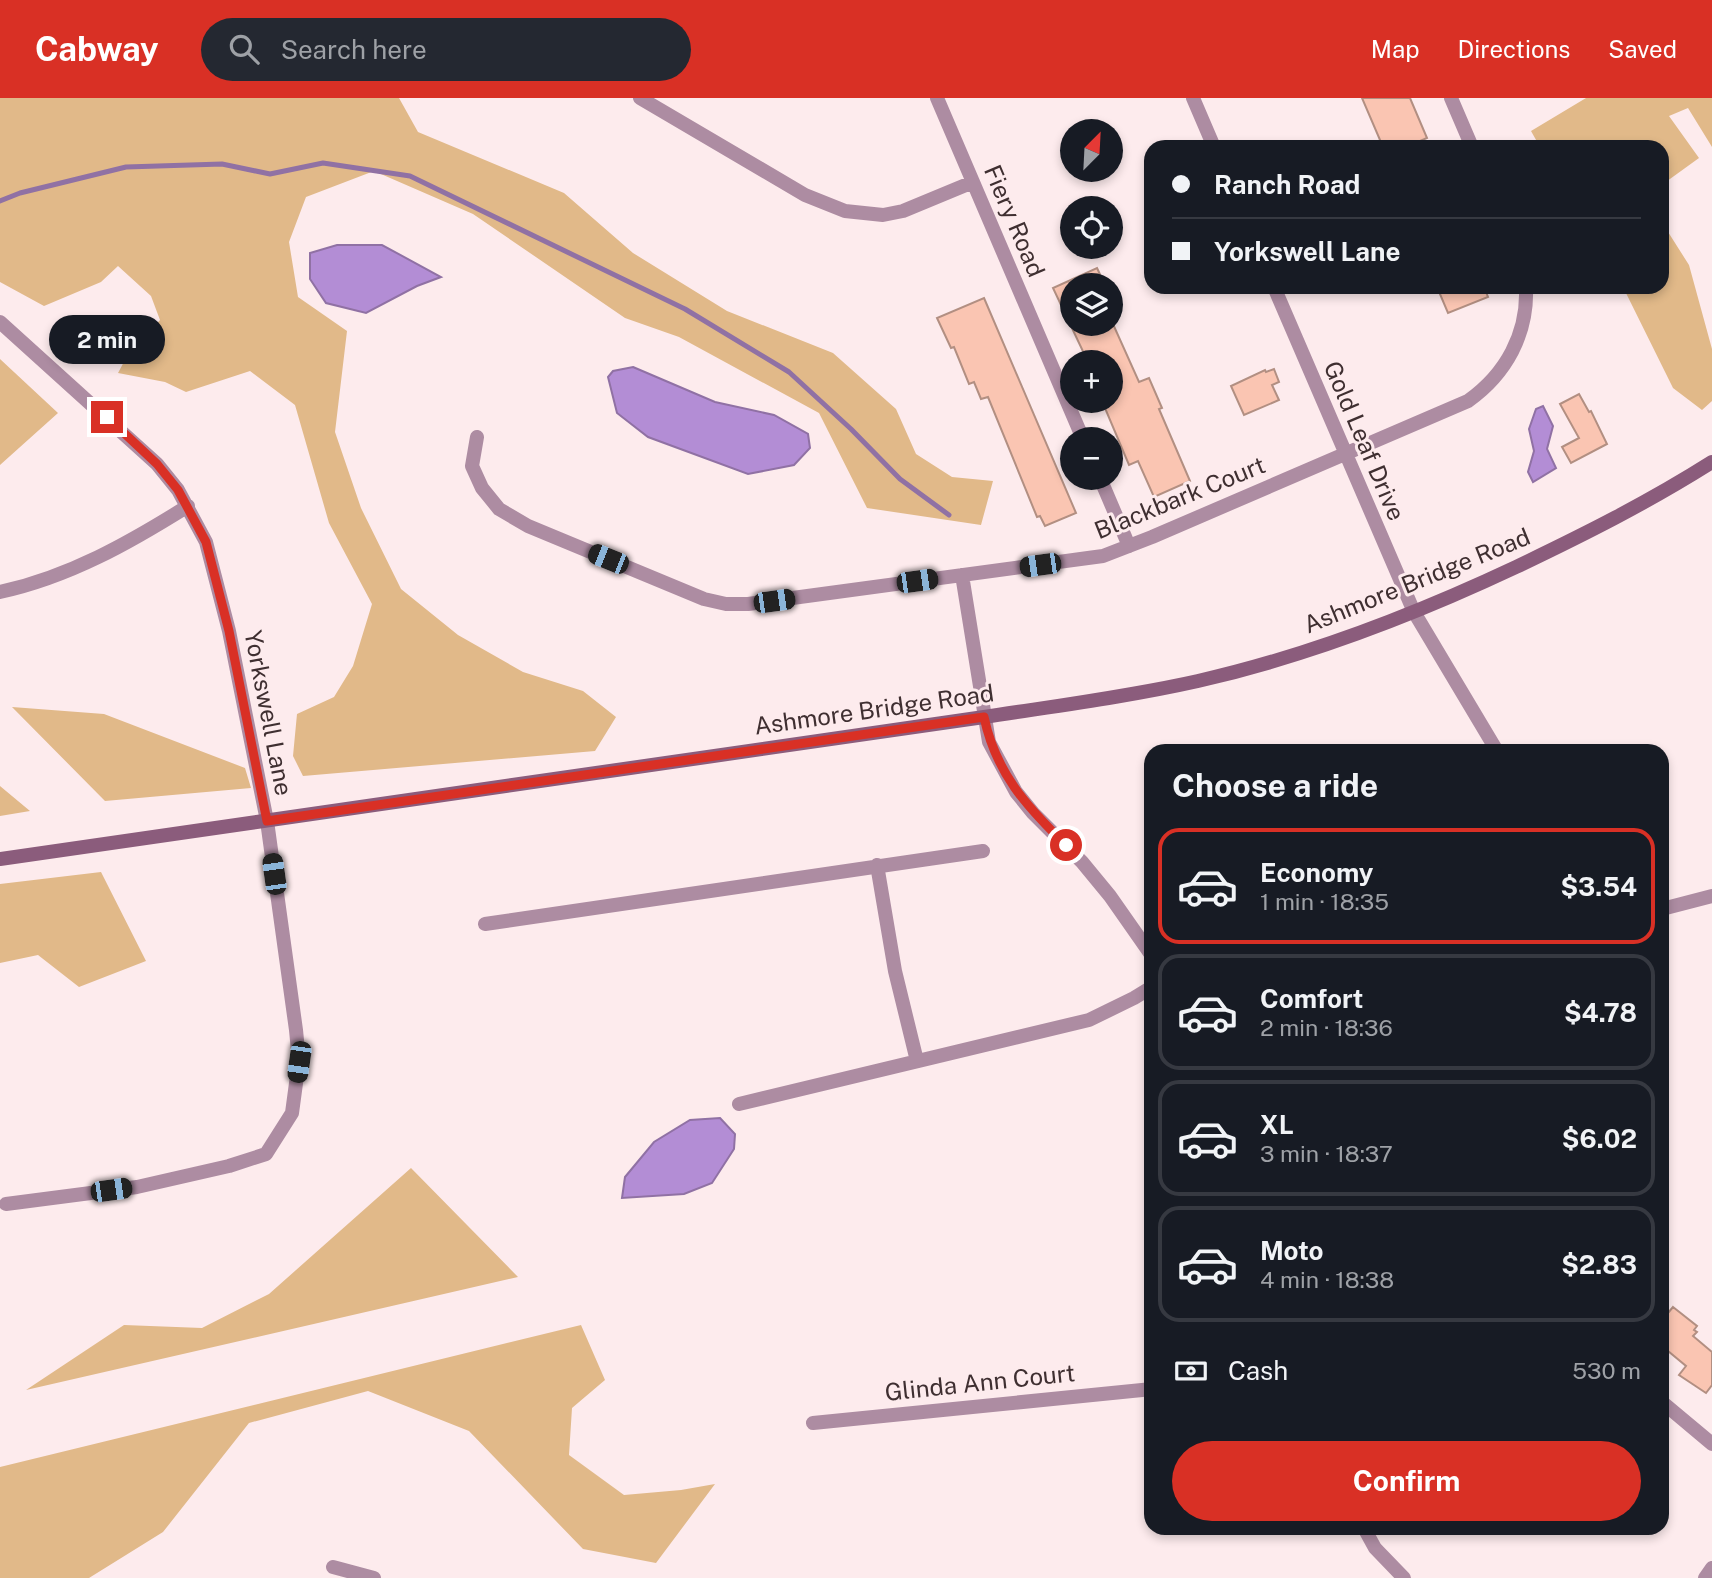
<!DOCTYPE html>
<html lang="en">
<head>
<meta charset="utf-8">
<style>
  body { margin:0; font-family:"Public Sans",sans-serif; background:#242831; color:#f1f3f6; height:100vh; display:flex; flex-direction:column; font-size:26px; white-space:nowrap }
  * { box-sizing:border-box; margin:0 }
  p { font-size:23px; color:#9ea1a6 }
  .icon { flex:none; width:38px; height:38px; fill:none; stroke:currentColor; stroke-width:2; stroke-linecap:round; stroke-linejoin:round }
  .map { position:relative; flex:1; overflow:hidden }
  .side { position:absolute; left:1144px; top:646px; width:525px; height:791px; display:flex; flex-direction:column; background:#171b24; border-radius:21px; box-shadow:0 4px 10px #0003 }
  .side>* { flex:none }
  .hud { position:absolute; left:1144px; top:42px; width:525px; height:154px; border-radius:21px; box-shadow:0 4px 10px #0003; display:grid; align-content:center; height:154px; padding:0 28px; background:#171b24 }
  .needle { width:46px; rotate:24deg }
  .buttons { position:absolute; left:1060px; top:21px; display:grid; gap:14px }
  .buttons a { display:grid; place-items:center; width:63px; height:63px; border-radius:50%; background:#171b24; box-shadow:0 4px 10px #0003; font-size:35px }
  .end { position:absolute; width:32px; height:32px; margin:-16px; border:9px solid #d93025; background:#fff; box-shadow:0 0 0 4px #fff }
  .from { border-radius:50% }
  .bubble { position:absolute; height:49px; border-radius:24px; background:#171b24; box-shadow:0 4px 10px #0003; font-size:23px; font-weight:700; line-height:49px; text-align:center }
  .car { position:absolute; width:21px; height:42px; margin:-21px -10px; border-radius:9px; box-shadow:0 0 5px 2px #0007; background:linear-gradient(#222 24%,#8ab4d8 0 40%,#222 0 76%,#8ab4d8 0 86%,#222 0) }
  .hud b { display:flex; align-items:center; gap:24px; height:66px; font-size:26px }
  .hud b+b { border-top:2px solid #363941 }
  .hud i { width:18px; height:18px; background:#f1f3f6 }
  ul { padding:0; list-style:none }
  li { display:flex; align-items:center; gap:21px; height:116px; margin:0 14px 10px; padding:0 14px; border:4px solid #363941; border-radius:21px }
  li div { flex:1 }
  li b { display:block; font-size:26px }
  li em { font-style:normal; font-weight:700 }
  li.on { border-color:#d93025 }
  li>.icon { width:63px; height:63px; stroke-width:1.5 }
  h2 { padding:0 28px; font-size:32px; line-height:84px }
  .pay { display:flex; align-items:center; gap:18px; height:77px; padding:0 28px; font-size:26px }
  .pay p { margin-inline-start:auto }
  .button { display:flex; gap:14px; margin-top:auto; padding:14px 28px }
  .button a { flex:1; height:80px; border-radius:42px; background:#d93025; color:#fff; font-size:28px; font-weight:700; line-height:80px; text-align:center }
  header { display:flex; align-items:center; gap:42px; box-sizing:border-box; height:98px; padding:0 35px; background:#d93025; color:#fff }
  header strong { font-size:33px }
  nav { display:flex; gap:38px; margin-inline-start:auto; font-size:24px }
  .search { width:490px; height:63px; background:#242831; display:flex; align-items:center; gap:18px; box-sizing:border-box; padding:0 24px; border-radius:38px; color:#9ea1a6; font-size:26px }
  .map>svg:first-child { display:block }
</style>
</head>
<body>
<header>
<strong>Cabway</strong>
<div class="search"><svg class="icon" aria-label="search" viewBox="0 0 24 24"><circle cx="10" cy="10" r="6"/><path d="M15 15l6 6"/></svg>Search here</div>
<nav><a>Map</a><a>Directions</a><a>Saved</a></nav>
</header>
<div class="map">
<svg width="1712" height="1480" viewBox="0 0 1712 1480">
  <rect width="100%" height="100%" fill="#fdebed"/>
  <path fill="#e1b989" d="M0,0H399L418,34L564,95L633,155L727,213L833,255L896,311L916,356L952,379L993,383L981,427L867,410L819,315L679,239L625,220L473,116L374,73L306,99L289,144L298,199L347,233L335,334L361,410L401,491L458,537L523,574L583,593L616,619L595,653L303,678L293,658L297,616L334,599L353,568L372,506L329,425L295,307L250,273L186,294L165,284L118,275L126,260L160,222L151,198L118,168L101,184L44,208L0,184Z
    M1586,0H1712V49L1688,10L1669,18L1699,60L1663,86L1662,49H1540L1531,33Z
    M1663,126L1689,167L1712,251V303L1702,312L1673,290L1623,189H1662Z
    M0,261L58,315L0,367Z
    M12,609L104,616L245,670L251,690L105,703Z
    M0,688L30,713L0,718Z
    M101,774L146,863L79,889L38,857L0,865V786Z
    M411,1070L518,1179L26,1292L124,1227L202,1230L269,1196Z
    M581,1227L605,1282L572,1310L569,1357L624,1397L681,1392L715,1386L656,1465L583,1451L469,1333L368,1293L249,1325L163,1434L89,1480H0V1369Z"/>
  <path fill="#b38dd5" stroke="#9071a4" stroke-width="2" d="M337,147H382L441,179L417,188L366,215L326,205L310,181V155Z
    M633,269L715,304L774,317L808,336L810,350L794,367L748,376L648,339L617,315L608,279L613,273Z
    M1543,308L1553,328L1547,351L1556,370L1533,384L1528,374L1534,353L1529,331L1536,311Z
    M720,1020L735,1036L734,1051L712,1085L684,1096L622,1100L625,1079L654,1044L690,1022Z"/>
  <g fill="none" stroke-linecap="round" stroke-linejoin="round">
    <path stroke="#9071a4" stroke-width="5" d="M0,103L20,95L126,69L222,66L270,76L323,65L410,78L685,211L789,274L851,331L900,381L949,417"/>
  </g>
  <path fill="#fac5b2" stroke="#b28f82" stroke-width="2" d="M1362,0H1410L1427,40L1420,43L1423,49H1383Z
    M1097,170L1105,187H1073V226H1113L1139,284L1149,280L1162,310L1159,311L1190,383L1154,399L1138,363L1129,367L1102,303H1111V264H1088L1053,190Z
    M1437,189H1484L1488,199L1448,215Z
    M984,200L1076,415L1045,428L1040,418L1037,419L988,299L981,301L974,284L969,286L954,249L951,250L937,220Z
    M1274,271L1279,284L1272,287L1279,302L1244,317L1231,288L1265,272L1266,274Z
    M1579,296L1589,314L1591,313L1607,346L1571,365L1562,349L1579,340L1560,306Z
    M1673,1209L1697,1228L1694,1232L1697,1234L1693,1238L1712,1254V1287L1706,1295L1679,1277L1686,1268L1662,1248V1222Z"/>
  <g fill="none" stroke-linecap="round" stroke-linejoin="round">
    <path stroke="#ad8ca2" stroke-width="14" d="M640,0L805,97L845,113L883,117L903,113L973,84
      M937,0L1083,341
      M1193,0L1214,49
      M1451,0L1472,49
      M1274,189L1414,514L1497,653
      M0,224L157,366L178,392L206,444L229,533L267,723L296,932L299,963L292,1015L266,1056L229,1068L137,1089L6,1106
      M477,339L472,368L482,390L499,411L528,428L704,501L726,506H748L1088,460L1103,458L1152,439L1468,303C1506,276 1528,236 1526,189
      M1100,380L1129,448
      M962,477L989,644L1016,694L1033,715L1082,764L1110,798L1152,858
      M0,494C69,479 129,445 188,408
      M877,767L895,873L917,963
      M1662,811L1712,798
      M485,826L983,753
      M739,1006L1089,922L1134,900L1152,889
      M1662,1304L1712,1346
      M813,1325L1152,1291
      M1364,1430L1375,1450L1404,1480
      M333,1469L374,1480
      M1705,1480L1712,1470"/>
    <path stroke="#8b5c7c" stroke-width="14" d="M0,761L984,619C1055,608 1127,599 1198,583C1308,558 1414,517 1516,469C1583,437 1649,404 1712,364"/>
  </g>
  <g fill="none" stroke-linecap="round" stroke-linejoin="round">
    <path stroke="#d93025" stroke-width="9" d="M107,319L157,366L178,392L206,444L229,533L267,723L984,619C996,675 1026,708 1066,747"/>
  </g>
  <g text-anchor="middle" stroke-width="6" stroke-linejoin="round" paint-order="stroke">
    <g font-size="24" fill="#3f2f31" stroke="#fdebed">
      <text transform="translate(1014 123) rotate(67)" y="8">Fiery Road</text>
      <text transform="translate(1364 343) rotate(67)" y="8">Gold Leaf Drive</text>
      <text transform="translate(1180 400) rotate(-22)" y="8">Blackbark Court</text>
      <text transform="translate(1417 483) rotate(-22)" y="8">Ashmore Bridge Road</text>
      <text transform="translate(874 612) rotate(-8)" y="8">Ashmore Bridge Road</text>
      <text transform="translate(268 615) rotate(79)" y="8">Yorkswell Lane</text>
      <text transform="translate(980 1285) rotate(-6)" y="8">Glinda Ann Court</text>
    </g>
  </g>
</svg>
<div class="buttons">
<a><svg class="needle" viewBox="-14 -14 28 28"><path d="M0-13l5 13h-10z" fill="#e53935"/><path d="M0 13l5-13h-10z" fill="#9ea1a6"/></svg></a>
<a><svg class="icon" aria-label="locate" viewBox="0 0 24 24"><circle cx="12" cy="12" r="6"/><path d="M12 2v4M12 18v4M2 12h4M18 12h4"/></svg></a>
<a><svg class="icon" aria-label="layers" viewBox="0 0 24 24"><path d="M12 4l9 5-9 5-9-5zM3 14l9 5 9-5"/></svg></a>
<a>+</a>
<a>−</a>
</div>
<i class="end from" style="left:1066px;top:747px"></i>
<i class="end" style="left:107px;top:319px"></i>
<div class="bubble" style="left:49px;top:217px;width:116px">2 min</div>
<i class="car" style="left:608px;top:461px;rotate:292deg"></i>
<i class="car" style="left:1040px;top:467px;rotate:262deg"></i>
<i class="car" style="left:917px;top:483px;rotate:82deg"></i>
<i class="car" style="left:774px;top:503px;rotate:82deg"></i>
<i class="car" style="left:274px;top:776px;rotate:352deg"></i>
<i class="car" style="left:299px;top:964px;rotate:188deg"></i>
<i class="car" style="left:111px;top:1092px;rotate:82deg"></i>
<div class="hud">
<b><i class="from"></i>Ranch Road</b>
<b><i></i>Yorkswell Lane</b>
</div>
<section class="side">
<h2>Choose a ride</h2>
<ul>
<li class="on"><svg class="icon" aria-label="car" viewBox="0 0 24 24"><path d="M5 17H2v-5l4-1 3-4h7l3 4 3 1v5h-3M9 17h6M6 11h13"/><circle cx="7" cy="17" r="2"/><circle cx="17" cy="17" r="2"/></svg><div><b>Economy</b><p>1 min · 18:35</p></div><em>$3.54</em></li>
<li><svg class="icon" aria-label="car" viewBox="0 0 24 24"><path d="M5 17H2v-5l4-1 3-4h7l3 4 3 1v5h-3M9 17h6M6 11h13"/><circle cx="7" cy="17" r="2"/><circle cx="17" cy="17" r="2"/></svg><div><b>Comfort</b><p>2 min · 18:36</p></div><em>$4.78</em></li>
<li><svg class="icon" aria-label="car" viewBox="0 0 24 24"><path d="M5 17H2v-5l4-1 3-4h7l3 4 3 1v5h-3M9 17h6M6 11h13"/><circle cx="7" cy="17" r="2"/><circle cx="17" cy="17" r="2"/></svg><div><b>XL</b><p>3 min · 18:37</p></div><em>$6.02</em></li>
<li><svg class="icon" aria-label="car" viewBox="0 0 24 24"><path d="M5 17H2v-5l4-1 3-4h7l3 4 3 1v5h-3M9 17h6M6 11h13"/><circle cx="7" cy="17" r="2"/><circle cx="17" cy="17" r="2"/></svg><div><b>Moto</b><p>4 min · 18:38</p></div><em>$2.83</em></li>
</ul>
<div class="pay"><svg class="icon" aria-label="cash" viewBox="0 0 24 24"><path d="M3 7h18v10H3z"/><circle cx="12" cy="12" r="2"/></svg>Cash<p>530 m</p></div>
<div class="button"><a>Confirm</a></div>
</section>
</div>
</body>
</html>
